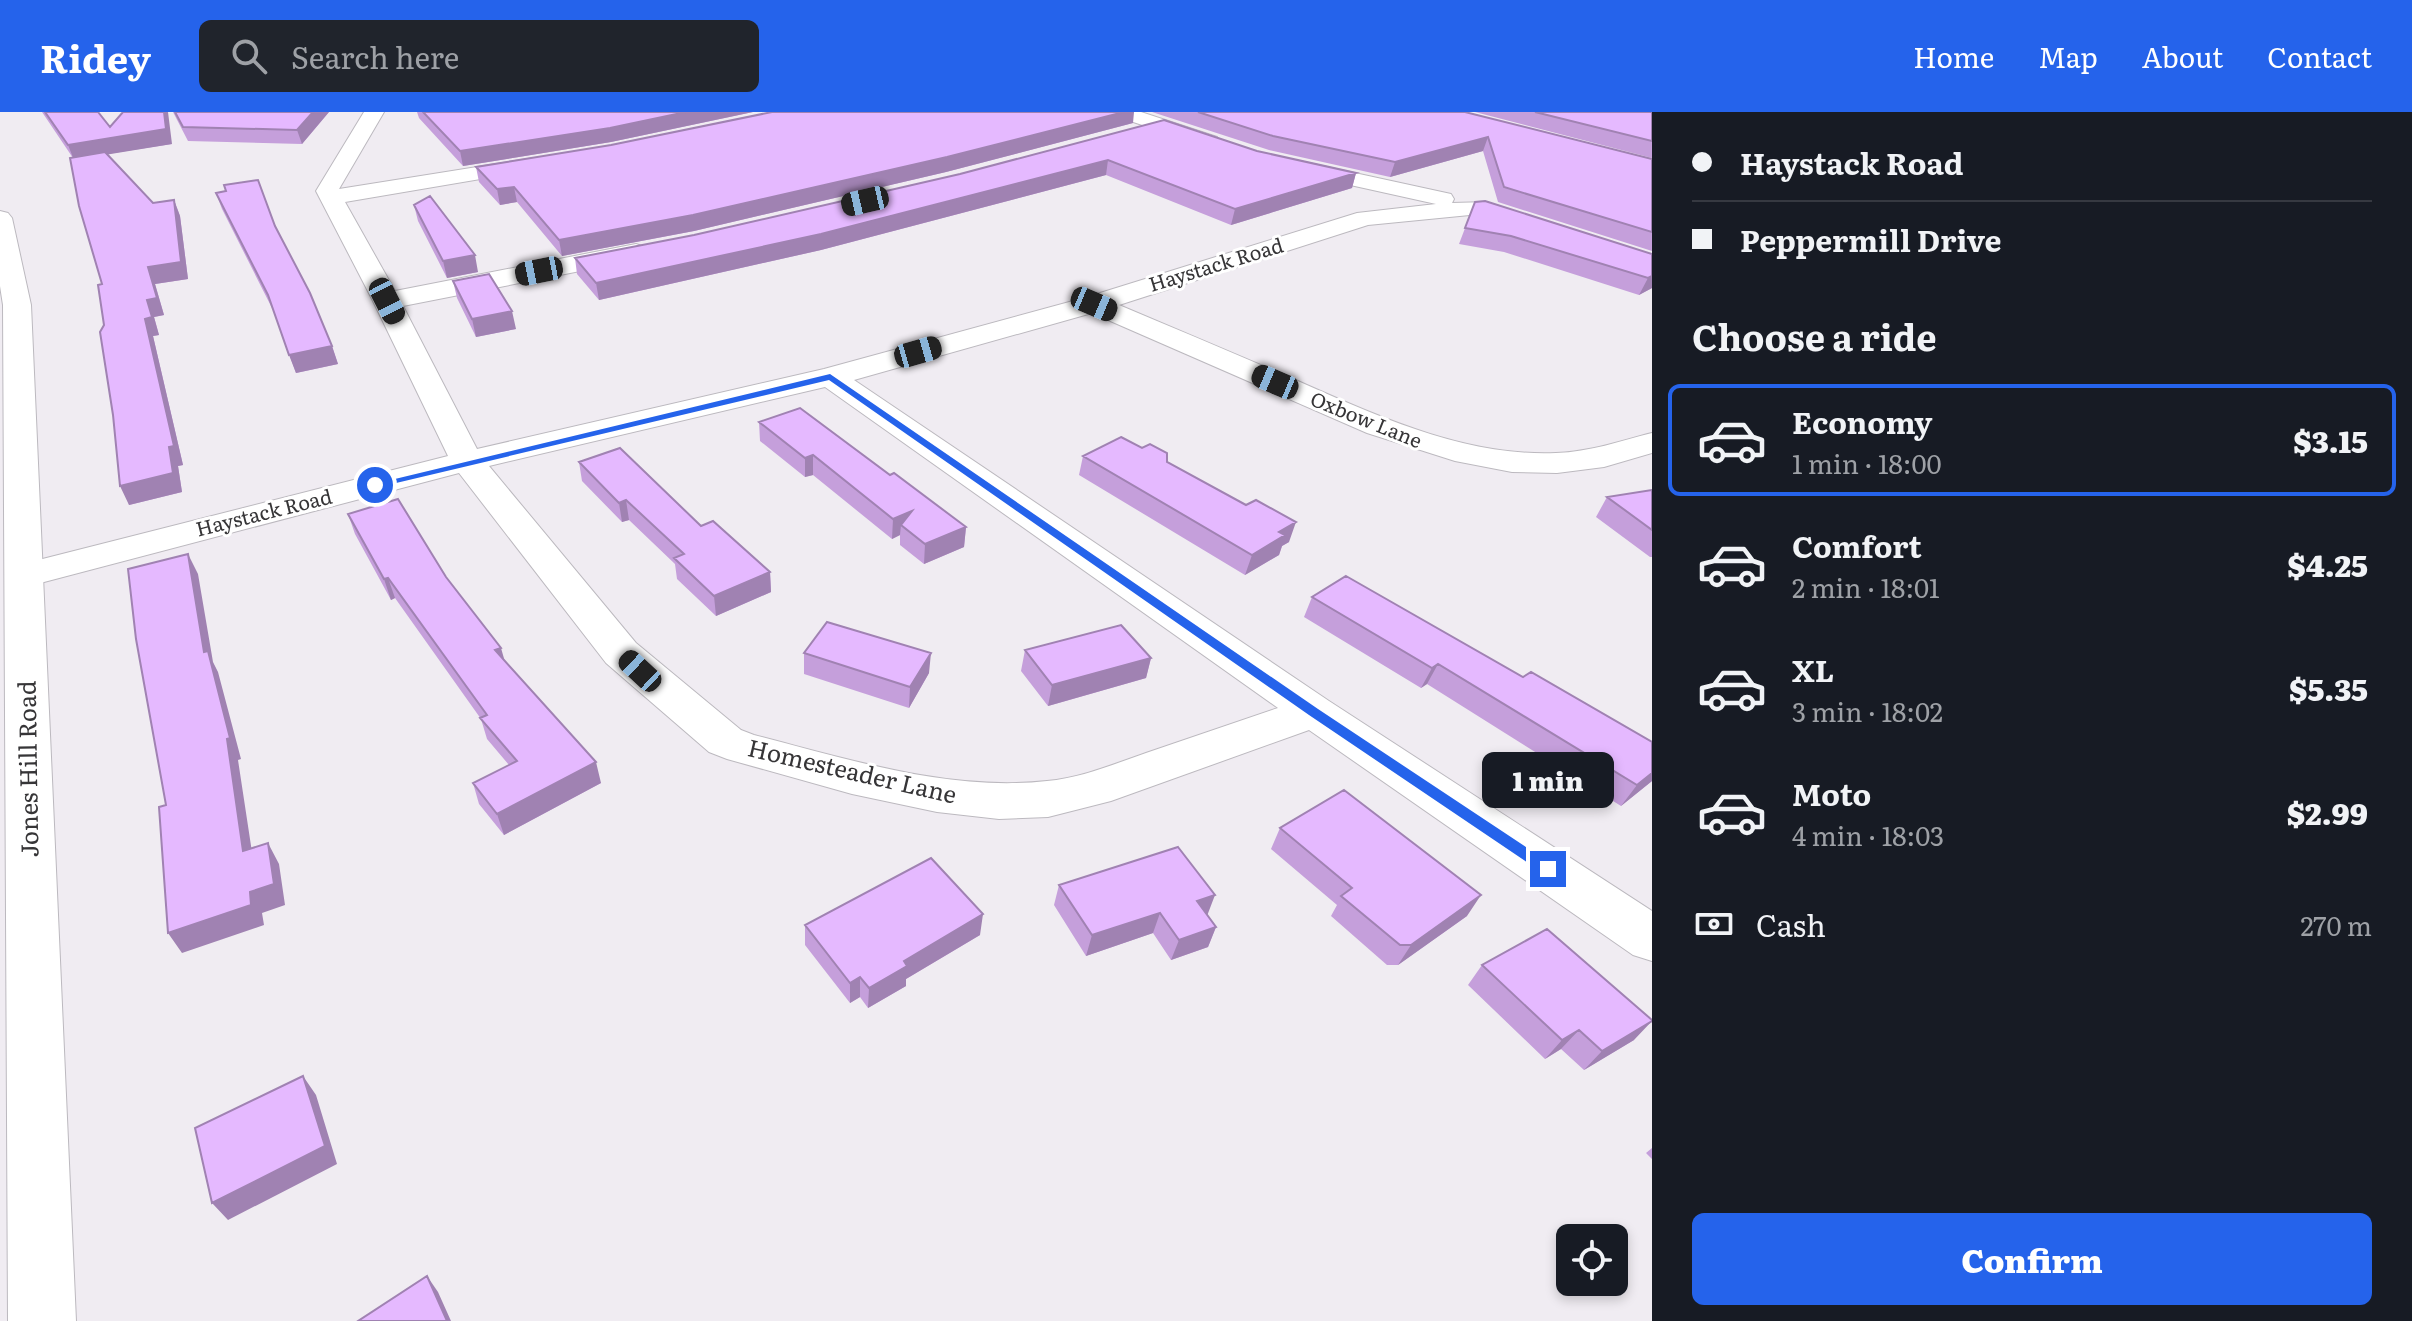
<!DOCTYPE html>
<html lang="en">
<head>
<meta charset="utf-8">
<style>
  body { margin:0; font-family:Literata,serif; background:#20242c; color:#f1f3f6; height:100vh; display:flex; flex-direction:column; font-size:30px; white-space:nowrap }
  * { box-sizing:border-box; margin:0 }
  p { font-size:26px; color:#9ea1a6 }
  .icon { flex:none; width:44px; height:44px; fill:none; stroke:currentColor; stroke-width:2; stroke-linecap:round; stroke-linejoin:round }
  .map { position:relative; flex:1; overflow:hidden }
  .side { display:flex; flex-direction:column; background:#171b24; width:760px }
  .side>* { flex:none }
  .hud { display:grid; align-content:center; height:176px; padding:0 40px; background:#171b24 }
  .controls { position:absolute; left:1556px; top:1112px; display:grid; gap:16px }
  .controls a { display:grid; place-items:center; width:72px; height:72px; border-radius:12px; background:#171b24; box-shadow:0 4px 12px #0003; font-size:40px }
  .end { position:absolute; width:36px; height:36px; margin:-18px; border:10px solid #2563eb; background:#fff; box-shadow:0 0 0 4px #fff }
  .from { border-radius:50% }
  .bubble { position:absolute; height:56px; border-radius:12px; background:#171b24; box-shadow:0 4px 12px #0003; font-size:26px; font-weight:800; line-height:56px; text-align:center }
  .car { position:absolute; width:24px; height:48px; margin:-24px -12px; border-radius:10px; box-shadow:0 0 6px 2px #0007; background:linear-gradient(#222 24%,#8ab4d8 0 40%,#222 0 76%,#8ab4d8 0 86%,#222 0) }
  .hud b { display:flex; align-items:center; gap:28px; height:76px; font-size:30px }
  .hud b+b { border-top:2px solid #363941 }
  .hud i { width:20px; height:20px; background:#f1f3f6 }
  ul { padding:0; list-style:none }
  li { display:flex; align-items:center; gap:24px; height:112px; margin:0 16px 12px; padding:0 24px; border:4px solid transparent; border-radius:12px }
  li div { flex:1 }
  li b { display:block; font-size:30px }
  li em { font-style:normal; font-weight:800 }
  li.current { border-color:#2563eb }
  li>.icon { width:72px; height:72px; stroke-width:1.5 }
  h2 { padding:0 40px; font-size:36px; line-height:96px }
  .pay { display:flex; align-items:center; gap:20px; height:88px; padding:0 40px; font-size:30px }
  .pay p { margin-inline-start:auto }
  .button { display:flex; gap:16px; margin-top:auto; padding:16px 40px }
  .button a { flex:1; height:92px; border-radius:12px; background:#2563eb; color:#fff; font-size:32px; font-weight:800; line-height:92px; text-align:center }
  header { display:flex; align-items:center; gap:48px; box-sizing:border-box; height:112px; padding:0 40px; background:#2563eb; color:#fff }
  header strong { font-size:38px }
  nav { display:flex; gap:44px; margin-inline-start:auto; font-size:28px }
  .search { width:560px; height:72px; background:#20242c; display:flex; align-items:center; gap:20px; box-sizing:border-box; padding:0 28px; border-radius:12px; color:#9ea1a6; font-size:30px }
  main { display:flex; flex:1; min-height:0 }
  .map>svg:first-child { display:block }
</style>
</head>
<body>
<header>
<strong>Ridey</strong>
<div class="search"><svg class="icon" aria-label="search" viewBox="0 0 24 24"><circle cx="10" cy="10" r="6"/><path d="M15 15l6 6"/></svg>Search here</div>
<nav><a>Home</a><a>Map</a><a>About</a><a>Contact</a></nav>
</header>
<main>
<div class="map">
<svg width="1652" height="1209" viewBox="0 0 1652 1209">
  <rect width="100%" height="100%" fill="#f0ecf2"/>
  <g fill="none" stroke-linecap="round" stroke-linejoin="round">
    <defs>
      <path id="street" d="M364,0H384L339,77L534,46L545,52L534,58L345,90L395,179L636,132L645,135L649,140L645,145L636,148L403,194L477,337L824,257L1084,186L1357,101L1436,92L1287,59L1284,54L1287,49L1295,48L1451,82L1454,87L1452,91L1488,90L1492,95L1488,100L1480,102L1368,113L1119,193C1174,216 1228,239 1282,262C1369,300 1460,345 1556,341C1590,340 1620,329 1652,321V341L1604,355L1557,361L1512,360L1455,349L1367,321L1092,201L854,268L1329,589L1652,799V849L1633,843L1309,618L1111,689L1048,705L999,707L937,700L852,682L727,647L709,640L606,551L459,361L25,475L11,471L6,463L11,455L448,344L373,189L316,79ZM825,275L1278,596C1234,611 1190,626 1146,641C1114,652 1081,666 1047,669C949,680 848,647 754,623L741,618L636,531L489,354Z
        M1112,0H1141L1217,25L1220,29L1217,33H1203L1115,4Z"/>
      <path id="secondary" d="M0,99L8,101L12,106L31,193L76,1209H8L3,193L0,174Z"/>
    </defs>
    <use href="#street" stroke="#bcb9bf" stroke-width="2"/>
    <use href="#secondary" stroke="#bcb9bf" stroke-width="2"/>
    <use href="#street" fill="#fff" fill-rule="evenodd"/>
    <use href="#secondary" fill="#fff" fill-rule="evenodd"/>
  </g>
  <path fill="#c59fdb" d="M42,0H98L110,15L172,32L107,42L153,91L174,88L180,104L188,167L155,172L164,203L154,205L159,223L153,224L183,353L178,354L182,380L129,393L104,213L102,172L73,46Z
    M173,0H329L302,32L188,29Z
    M417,0H753L611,30L463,54L419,6Z
    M1152,0H1465L1652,47V139L1498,90L1483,39L1390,65L1269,38Z
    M1475,0H1652V46Z
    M1164,8L1257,39L1356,61L1352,76L1231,113L1106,63L821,138L599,188L577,162L575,146L694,123L960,62Z
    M1133,11L946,60L694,119L562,144L517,90L500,93L479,70L476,55L611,33Z
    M216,81L275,114L332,234L338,252L296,261L274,200L222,97Z
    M1475,90L1652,142V176L1639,183L1504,140L1459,132Z
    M414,93L478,160L447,166L418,109Z
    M453,169L516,217L476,225L457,186Z
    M759,310L890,363L966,415L964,435L924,452L900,433V423L892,427L813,363L805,365L760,329Z
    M1083,344L1167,350L1289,430L1282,434L1279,443L1245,463L1079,363Z
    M579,350L701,414L770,460L771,480L716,504L677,467L675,452L629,408L622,410L582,369Z
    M1652,378V445H1650L1596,405L1607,385Z
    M348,402L446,465L504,548L601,671L504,723L479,692L473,671L509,653L487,627L481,607L395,486L391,488L355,422Z
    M1346,464L1652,669L1621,694L1427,572L1421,576L1304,505L1312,485Z
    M1025,538L1151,546L1146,566L1048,594L1021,559Z
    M804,541L929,561L909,596L804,562Z
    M1280,716L1467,804L1398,853H1387L1331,804L1337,793L1271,737Z
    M1059,773L1216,815L1208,835L1171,848L1153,821L1086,844L1054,793Z
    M805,813L980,823L906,867V874L868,896L860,885L850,891L805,833Z
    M1482,853L1634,928L1584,958L1561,937L1545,947L1468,873Z
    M1652,1036V1047L1646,1041Z"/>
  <path fill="#a082b2" d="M164,0H168L172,32L74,48L68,33Z
    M313,0H329L302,32L297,18Z
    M686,0H753L611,30L463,54L460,39Z
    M1123,0H1134L1133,11L946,60L694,119L562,144L559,128Z
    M1488,25L1483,39L1390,65L1395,50Z
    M1108,48L1106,63L821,138L599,188L596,171Z
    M1356,61L1352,76L1231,113L1235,97Z
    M514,75L517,90L500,93L497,77Z
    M174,88L180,104L188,167L155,172L164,203L154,205L159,223L153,224L183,353L178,354L182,380L129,393L120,374L147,188L148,155Z
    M475,143L478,160L447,166L443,149Z
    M1652,164V176L1639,183L1648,166Z
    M512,199L516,217L476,225L472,207Z
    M332,234L338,252L296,261L289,243Z
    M813,343V363L805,365V346Z
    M626,388L629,408L622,410L619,391Z
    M912,399L901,413L900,423L892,427L893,407Z
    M1296,410L1289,430L1282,434L1279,443L1245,463L1252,443L1279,420Z
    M966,415L964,435L924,452L925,432Z
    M188,442L198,462L213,550L218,560L241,647L238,648L255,760L243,739L204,540Z
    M770,460L771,480L716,504L714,484Z
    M388,466L395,486L391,488L384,467Z
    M501,536L507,557L495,538Z
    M931,541L929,561L909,596L910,575Z
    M1151,546L1146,566L1048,594L1052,573Z
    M1438,552L1427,572L1421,576L1432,556Z
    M596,650L601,671L504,723L497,702Z
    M1652,661V669L1621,694L1637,673Z
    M268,731L279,752L285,793L262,801L264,813L182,841L168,821L250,780Z
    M1215,783L1207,804L1197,789Z
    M1481,783L1467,804L1398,853L1411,833Z
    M1160,801L1153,821L1086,844L1092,823Z
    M983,802L980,823L906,867V874L868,896L869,876L904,849Z
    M1216,815L1208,835L1171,848L1179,828Z
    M860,865V885L850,891V871Z
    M1652,909L1634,928L1584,958L1602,939Z
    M1579,918L1561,937L1545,947L1562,928Z
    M303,964L316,983L337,1052L228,1108L212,1091Z
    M427,1164L438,1180L451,1209H447Z"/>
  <path fill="#e5b9ff" stroke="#a082b2" stroke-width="2" d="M45,0H98L110,15L123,0H164L166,17L68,33Z
    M175,0H313L297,18L183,15Z
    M423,0H686L610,16L460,39Z
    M772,0H1124L947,45L693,103L559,128L514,75L497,77L476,55L611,33Z
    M1198,0H1465L1652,47V120L1504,75L1488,25L1395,50L1273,24Z
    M1535,0H1652V29Z
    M1164,8L1257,39L1356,61L1235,97L1108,48L821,122L596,171L575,146L694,123L960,62Z
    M105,40L153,91L174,88L181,150L148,155L157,186L147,188L152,205L145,207L174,334L169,335L173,361L120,374L113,303L100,220L104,213L98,173L102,172L79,94L70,46Z
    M258,68L275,114L310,181L332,234L289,243L268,183L216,81L226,79L224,73Z
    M430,84L475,143L443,149L414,93Z
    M1485,89L1652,142V164L1648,166L1511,124L1465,116L1475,90Z
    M489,162L512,199L472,207L453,169Z
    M800,296L890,363L894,361L966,415L925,432L901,413L912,399L893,407L813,343L805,346L759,310Z
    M1121,325L1142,336L1150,332L1167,341V350L1246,393L1256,388L1296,410L1279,420L1285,423L1252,443L1083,344Z
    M620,336L701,414L713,409L770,460L714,484L674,446L684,442L626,388L619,391L579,350Z
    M1652,378V418L1607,385Z
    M398,387L446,465L501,536L495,538L596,650L497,702L473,671L517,649L480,606L487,603L388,466L384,467L348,402Z
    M188,442L204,540L208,539L230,626L227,627L243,739L268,731L274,772L250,780L251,793L168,821L159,695L166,693L136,527L128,457Z
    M1346,464L1523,565L1531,560L1652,630V661L1637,673L1438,552L1432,556L1312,485Z
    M827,510L931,541L910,575L804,541Z
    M1121,513L1151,546L1052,573L1025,538Z
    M1344,678L1481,783L1411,833H1400L1341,784L1352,776L1280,716Z
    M1178,735L1215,783L1197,789L1216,815L1179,828L1160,801L1092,823L1059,773Z
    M931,746L983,802L904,849L907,854L869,876L860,865L850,871L805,813Z
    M1547,817L1652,908V909L1602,939L1579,918L1562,928L1482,853Z
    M303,964L325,1034L212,1091L195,1016Z
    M427,1164L447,1209H358Z"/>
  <path fill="#2563eb" d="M830,262L1318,597L1553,753V761H1543L1309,603L829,268L375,376L370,373Z"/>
  <g text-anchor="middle" stroke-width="6" stroke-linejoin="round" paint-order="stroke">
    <g font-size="20" fill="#363537" stroke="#fff">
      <text transform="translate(1216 153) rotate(-17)" y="7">Haystack Road</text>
      <text transform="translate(1366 308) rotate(22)" y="7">Oxbow Lane</text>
      <text transform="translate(264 401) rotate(-14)" y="7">Haystack Road</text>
    </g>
    <g font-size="24" fill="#363537" stroke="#fff">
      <text transform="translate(29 657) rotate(-91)" y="8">Jones Hill Road</text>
      <text transform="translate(852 660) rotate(13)" y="8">Homesteader Lane</text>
    </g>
  </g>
</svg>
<div class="controls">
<a><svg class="icon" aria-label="locate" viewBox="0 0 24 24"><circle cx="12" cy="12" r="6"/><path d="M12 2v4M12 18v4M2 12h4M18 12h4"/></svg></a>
</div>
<i class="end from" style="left:375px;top:373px"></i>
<i class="end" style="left:1548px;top:757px"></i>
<div class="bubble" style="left:1482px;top:640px;width:132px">1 min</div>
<i class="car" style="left:865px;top:89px;rotate:257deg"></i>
<i class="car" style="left:539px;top:159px;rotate:259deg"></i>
<i class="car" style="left:387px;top:189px;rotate:153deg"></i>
<i class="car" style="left:1094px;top:192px;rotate:113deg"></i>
<i class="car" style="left:918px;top:240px;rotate:74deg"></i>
<i class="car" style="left:1275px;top:270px;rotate:293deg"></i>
<i class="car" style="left:640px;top:559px;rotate:313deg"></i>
</div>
<section class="side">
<div class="hud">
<b><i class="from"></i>Haystack Road</b>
<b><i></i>Peppermill Drive</b>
</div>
<h2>Choose a ride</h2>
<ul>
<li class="current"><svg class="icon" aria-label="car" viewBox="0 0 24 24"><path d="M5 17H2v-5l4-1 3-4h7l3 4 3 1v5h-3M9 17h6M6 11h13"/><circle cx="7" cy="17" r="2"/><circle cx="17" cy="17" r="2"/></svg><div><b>Economy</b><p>1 min · 18:00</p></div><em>$3.15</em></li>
<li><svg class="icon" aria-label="car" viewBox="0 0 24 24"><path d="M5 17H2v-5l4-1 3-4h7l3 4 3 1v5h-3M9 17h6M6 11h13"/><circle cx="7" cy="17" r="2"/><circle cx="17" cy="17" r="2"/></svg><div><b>Comfort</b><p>2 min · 18:01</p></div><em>$4.25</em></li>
<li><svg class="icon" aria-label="car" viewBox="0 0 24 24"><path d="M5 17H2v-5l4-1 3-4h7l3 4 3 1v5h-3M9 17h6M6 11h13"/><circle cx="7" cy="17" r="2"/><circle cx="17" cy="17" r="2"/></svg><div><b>XL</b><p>3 min · 18:02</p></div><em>$5.35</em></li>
<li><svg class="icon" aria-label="car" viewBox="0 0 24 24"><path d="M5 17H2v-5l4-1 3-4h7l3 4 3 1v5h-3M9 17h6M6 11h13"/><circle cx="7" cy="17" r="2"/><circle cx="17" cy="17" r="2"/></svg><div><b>Moto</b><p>4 min · 18:03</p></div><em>$2.99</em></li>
</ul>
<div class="pay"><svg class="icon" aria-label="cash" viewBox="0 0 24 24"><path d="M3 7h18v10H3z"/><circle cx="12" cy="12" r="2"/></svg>Cash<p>270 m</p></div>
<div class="button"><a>Confirm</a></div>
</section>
</main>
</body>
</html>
